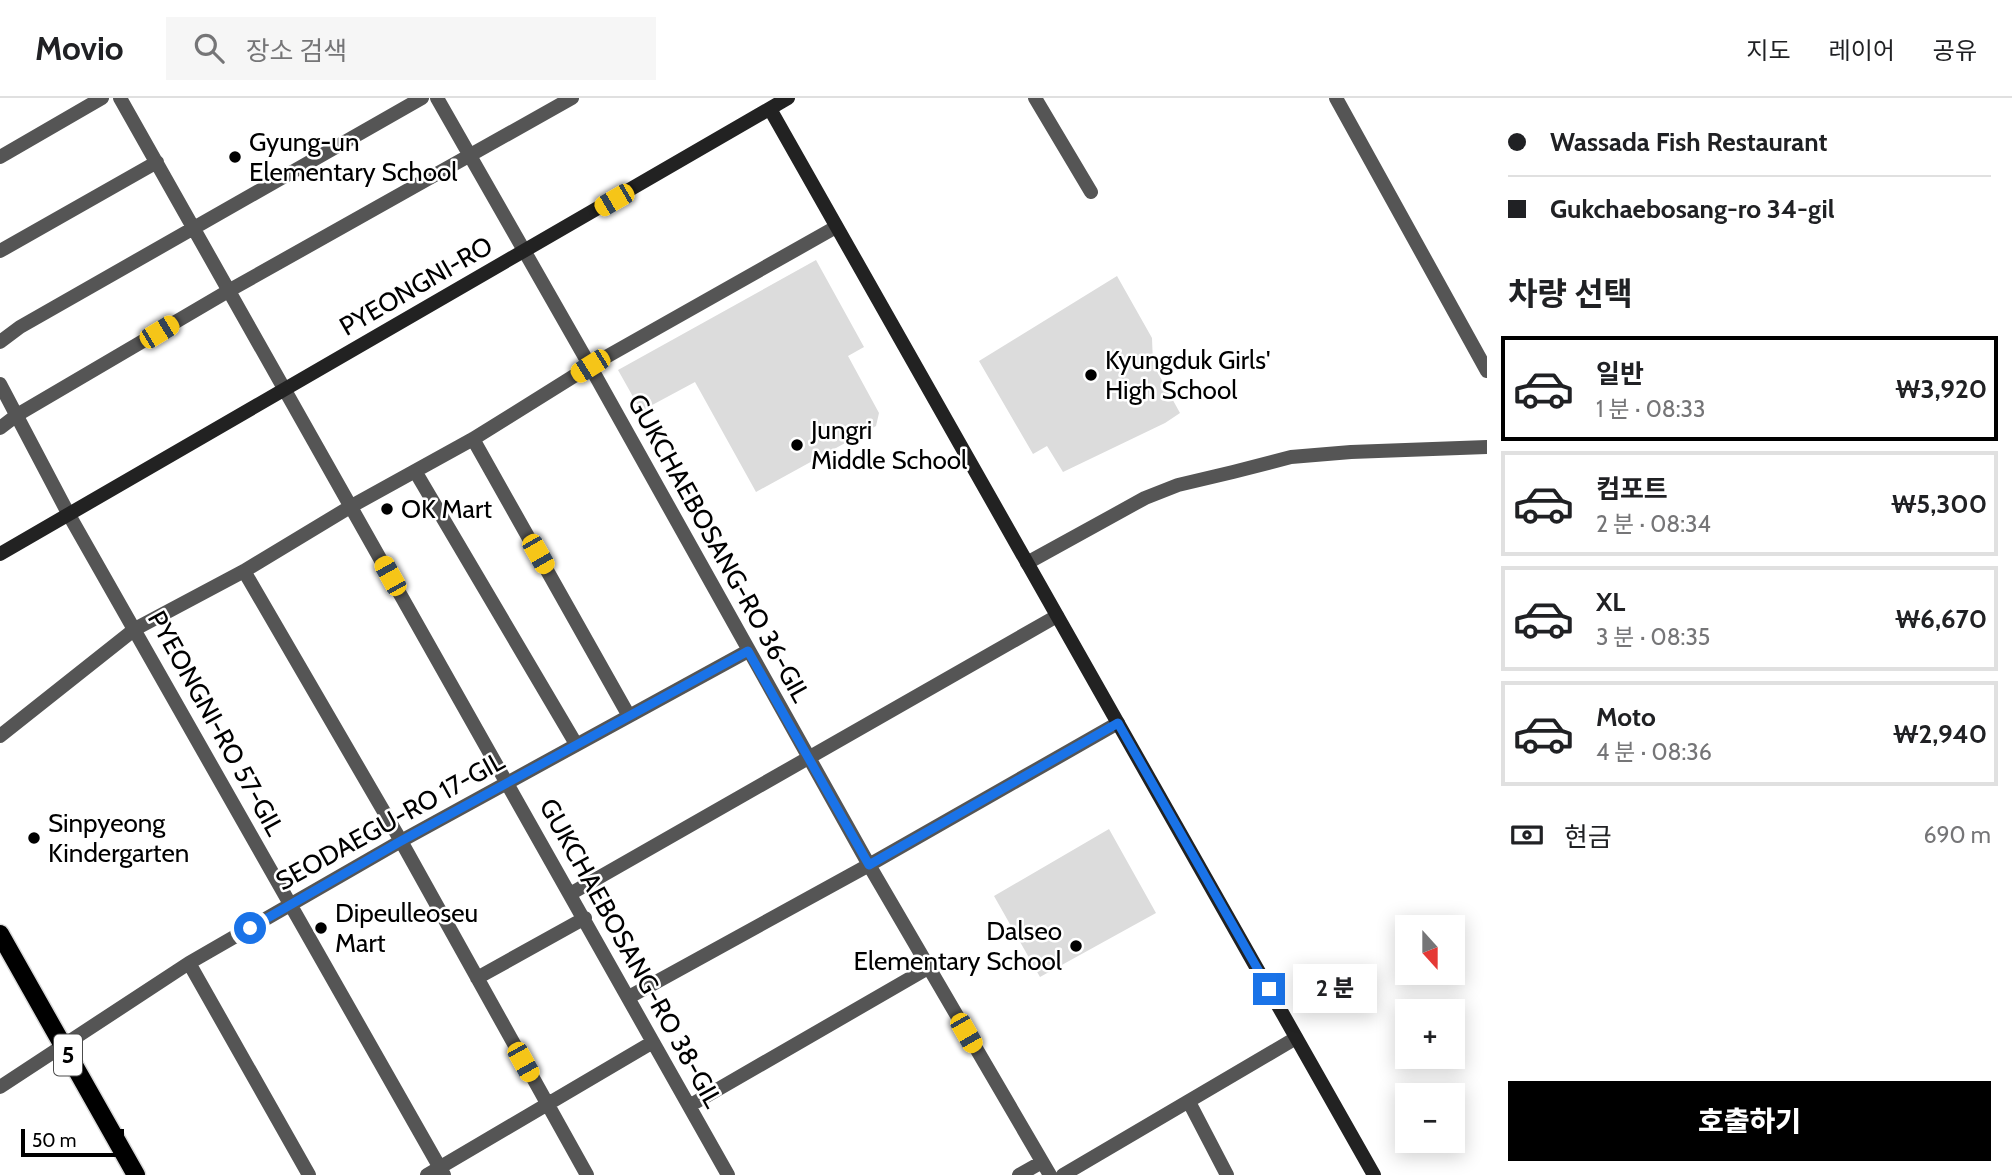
<!DOCTYPE html>
<html lang="ko">
<head>
<meta charset="utf-8">
<style>
  body { margin:0; font-family:Cabin,"Noto Sans KR",sans-serif; background:#f6f6f6; color:#202124; height:100vh; display:flex; flex-direction:column; font-size:26px; white-space:nowrap }
  * { box-sizing:border-box; margin:0 }
  p { font-size:23px; color:#757577 }
  .icon { flex:none; width:38px; height:38px; fill:none; stroke:currentColor; stroke-width:2; stroke-linecap:round; stroke-linejoin:round }
  .map { position:relative; flex:1; overflow:hidden }
  .sheet { display:flex; flex-direction:column; background:#fff; width:525px }
  .sheet>* { flex:none }
  .banner { display:grid; align-content:center; height:154px; padding:0 21px; background:#fff }
  .needle { width:46px; rotate:159deg }
  .tools { position:absolute; left:1395px; top:817px; display:grid; gap:14px }
  .tools a { display:grid; place-items:center; width:70px; height:70px; border-radius:0px; background:#fff; box-shadow:0 4px 18px #0003; font-size:35px }
  .scale { position:absolute; left:21px; bottom:18px; width:103px; box-sizing:border-box; padding-left:7px; border:4px solid #000; border-top:0; font-size:19px; line-height:24px; white-space:nowrap; color:#000; -webkit-text-stroke:5px #fff; paint-order:stroke }
  .end { position:absolute; width:32px; height:32px; margin:-16px; border:9px solid #1a73e8; background:#fff; box-shadow:0 0 0 4px #fff }
  .from { border-radius:50% }
  .bubble { position:absolute; height:49px; border-radius:0px; background:#fff; box-shadow:0 4px 18px #0003; font-size:23px; font-weight:800; line-height:49px; text-align:center }
  .car { position:absolute; width:21px; height:42px; margin:-21px -10px; border-radius:9px; box-shadow:0 0 5px 2px #0007; background:linear-gradient(#f5c518 24%,#345 0 40%,#f5c518 0 76%,#345 0 86%,#f5c518 0) }
  .banner b { display:flex; align-items:center; gap:24px; height:66px; font-size:26px }
  .banner b+b { border-top:2px solid #e0e0e0 }
  .banner i { width:18px; height:18px; background:#202124 }
  ul { padding:0; list-style:none }
  li { display:flex; align-items:center; gap:21px; height:105px; margin:0 14px 10px; padding:0 7px; border:4px solid #e0e0e0; border-radius:0px }
  li div { flex:1 }
  li b { display:block; font-size:26px }
  li em { font-style:normal; font-weight:800 }
  li.on { border-color:#000 }
  li>.icon { width:63px; height:63px; stroke-width:1.5 }
  h2 { padding:0 21px; font-size:32px; line-height:84px }
  .pay { display:flex; align-items:center; gap:18px; height:77px; padding:0 21px; font-size:26px }
  .pay p { margin-inline-start:auto }
  .button { display:flex; gap:14px; margin-top:auto; padding:14px 21px }
  .button a { flex:1; height:80px; border-radius:0px; background:#000; color:#fff; font-size:28px; font-weight:800; line-height:80px; text-align:center }
  header { display:flex; align-items:center; gap:42px; box-sizing:border-box; height:98px; padding:0 35px; background:#fff; border-bottom:2px solid #e0e0e0 }
  header strong { font-size:33px }
  nav { display:flex; gap:38px; margin-inline-start:auto; font-size:24px }
  .search { width:490px; height:63px; background:#f6f6f6; display:flex; align-items:center; gap:18px; box-sizing:border-box; padding:0 24px; border-radius:0px; color:#757577; font-size:26px }
  main { display:flex; flex:1; min-height:0 }
  .map>svg:first-child { display:block }
</style>
</head>
<body>
<header>
<strong>Movio</strong>
<div class="search"><svg class="icon" aria-label="search" viewBox="0 0 24 24"><circle cx="10" cy="10" r="6"/><path d="M15 15l6 6"/></svg>장소 검색</div>
<nav><a>지도</a><a>레이어</a><a>공유</a></nav>
</header>
<main>
<div class="map">
<svg width="1487" height="1077" viewBox="0 0 1487 1077">
  <rect width="100%" height="100%" fill="#fff"/>
  <path fill="#dcdcdc" d="M816,162L864,249L848,258L879,315L876,328L756,394L695,284L641,313L618,272Z
    M1117,178L1152,240L1153,266L1180,315L1165,325L1063,374L1047,348L1033,356L979,263Z
    M1109,731L1156,815L1040,879L994,798Z"/>
  <g fill="none" stroke-linecap="round" stroke-linejoin="round">
    <defs>
      <path id="primary" d="M0,836L136,1077"/>
    </defs>
    <use href="#primary" stroke="#dbdbdb" stroke-width="21"/>
    <path stroke="#555" stroke-width="14" d="M120,0L728,1077
      M437,0L590,268L869,767L1050,1077
      M1035,0L1091,94
      M1336,0L1487,273
      M0,59L102,0
      M0,153L157,64
      M0,244L20,229L422,0
      M0,286L69,417L444,1077
      M0,330L17,317L230,192L572,0
      M473,341L629,618
      M415,373L576,646
      M1027,465L1145,400L1178,387L1233,374L1291,359L1351,354L1487,349
      M244,473L401,743L587,1077
      M0,638L135,531L244,473L350,409L473,341L590,268L836,129
      M570,796L1057,518
      M189,865L309,1077
      M477,880L585,820
      M629,899L869,767L1118,625
      M0,989L189,865L401,743L748,553
      M1189,1004L1227,1077
      M689,1008L928,870
      M427,1077L653,944
      M1019,1077L1042,1064
      M1063,1077L1296,940"/>
    <path stroke="#222" stroke-width="14" d="M770,11L1374,1077
      M0,456L788,0"/>
    <use href="#primary" stroke="#000" stroke-width="18"/>
  </g>
  <g fill="none" stroke-linecap="round" stroke-linejoin="round">
    <path stroke="#1a73e8" stroke-width="9" d="M250,830L401,743L748,553L869,767L1118,625L1269,891"/>
  </g>
  <g fill="#000" stroke="#fff" stroke-width="2.5">
    <circle cx="235" cy="59" r="7"/>
    <circle cx="1091" cy="277" r="7"/>
    <circle cx="797" cy="347" r="7"/>
    <circle cx="387" cy="411" r="7"/>
    <circle cx="34" cy="740" r="7"/>
    <circle cx="321" cy="830" r="7"/>
    <circle cx="1076" cy="848" r="7"/>
  </g>
  <g text-anchor="middle" stroke-width="5" stroke-linejoin="round" paint-order="stroke">
    <rect fill="#fff" stroke="#4c4c4c" stroke-width="2" x="54" y="936.5" width="28" height="41" rx="5"/>
    <g font-size="24" font-weight="bold" fill="#000">
      <text x="68" y="965">5</text>
    </g>
    <g font-size="26" fill="#000" stroke="#fff" text-anchor="start">
      <text x="249" y="53">Gyung-un<tspan x="249" dy="30">Elementary School</tspan></text>
      <text x="1105" y="271">Kyungduk Girls'<tspan x="1105" dy="30">High School</tspan></text>
      <text x="811" y="341">Jungri<tspan x="811" dy="30">Middle School</tspan></text>
      <text x="401" y="420">OK Mart</text>
      <text x="48" y="734">Sinpyeong<tspan x="48" dy="30">Kindergarten</tspan></text>
      <text x="335" y="824">Dipeulleoseu<tspan x="335" dy="30">Mart</tspan></text>
      <text x="1062" y="842" text-anchor="end">Dalseo<tspan x="1062" dy="30">Elementary School</tspan></text>
    </g>
    <g font-size="26" fill="#000" stroke="#fff">
      <text transform="translate(416 188) rotate(-30)" y="9">PYEONGNI-RO</text>
      <text transform="translate(719 450) rotate(61)" y="9">GUKCHAEBOSANG-RO 36-GIL</text>
      <text transform="translate(216 625) rotate(61)" y="9">PYEONGNI-RO 57-GIL</text>
      <text transform="translate(390 723) rotate(-29)" y="9">SEODAEGU-RO 17-GIL</text>
      <text transform="translate(631 855) rotate(61)" y="9">GUKCHAEBOSANG-RO 38-GIL</text>
    </g>
  </g>
</svg>
<div class="tools">
<a><svg class="needle" viewBox="-14 -14 28 28"><path d="M0-13l5 13h-10z" fill="#e53935"/><path d="M0 13l5-13h-10z" fill="#757577"/></svg></a>
<a>+</a>
<a>−</a>
</div>
<div class="scale">50 m</div>
<i class="end from" style="left:250px;top:830px"></i>
<i class="end" style="left:1269px;top:891px"></i>
<div class="bubble" style="left:1293px;top:866px;width:84px">2 분</div>
<i class="car" style="left:614px;top:102px;rotate:240deg"></i>
<i class="car" style="left:159px;top:234px;rotate:59deg"></i>
<i class="car" style="left:590px;top:268px;rotate:238deg"></i>
<i class="car" style="left:538px;top:456px;rotate:150deg"></i>
<i class="car" style="left:390px;top:478px;rotate:331deg"></i>
<i class="car" style="left:966px;top:935px;rotate:150deg"></i>
<i class="car" style="left:523px;top:964px;rotate:151deg"></i>
</div>
<section class="sheet">
<div class="banner">
<b><i class="from"></i>Wassada Fish Restaurant</b>
<b><i></i>Gukchaebosang-ro 34-gil</b>
</div>
<h2>차량 선택</h2>
<ul>
<li class="on"><svg class="icon" aria-label="car" viewBox="0 0 24 24"><path d="M5 17H2v-5l4-1 3-4h7l3 4 3 1v5h-3M9 17h6M6 11h13"/><circle cx="7" cy="17" r="2"/><circle cx="17" cy="17" r="2"/></svg><div><b>일반</b><p>1 분 · 08:33</p></div><em>₩3,920</em></li>
<li><svg class="icon" aria-label="car" viewBox="0 0 24 24"><path d="M5 17H2v-5l4-1 3-4h7l3 4 3 1v5h-3M9 17h6M6 11h13"/><circle cx="7" cy="17" r="2"/><circle cx="17" cy="17" r="2"/></svg><div><b>컴포트</b><p>2 분 · 08:34</p></div><em>₩5,300</em></li>
<li><svg class="icon" aria-label="car" viewBox="0 0 24 24"><path d="M5 17H2v-5l4-1 3-4h7l3 4 3 1v5h-3M9 17h6M6 11h13"/><circle cx="7" cy="17" r="2"/><circle cx="17" cy="17" r="2"/></svg><div><b>XL</b><p>3 분 · 08:35</p></div><em>₩6,670</em></li>
<li><svg class="icon" aria-label="car" viewBox="0 0 24 24"><path d="M5 17H2v-5l4-1 3-4h7l3 4 3 1v5h-3M9 17h6M6 11h13"/><circle cx="7" cy="17" r="2"/><circle cx="17" cy="17" r="2"/></svg><div><b>Moto</b><p>4 분 · 08:36</p></div><em>₩2,940</em></li>
</ul>
<div class="pay"><svg class="icon" aria-label="cash" viewBox="0 0 24 24"><path d="M3 7h18v10H3z"/><circle cx="12" cy="12" r="2"/></svg>현금<p>690 m</p></div>
<div class="button"><a>호출하기</a></div>
</section>
</main>
</body>
</html>
